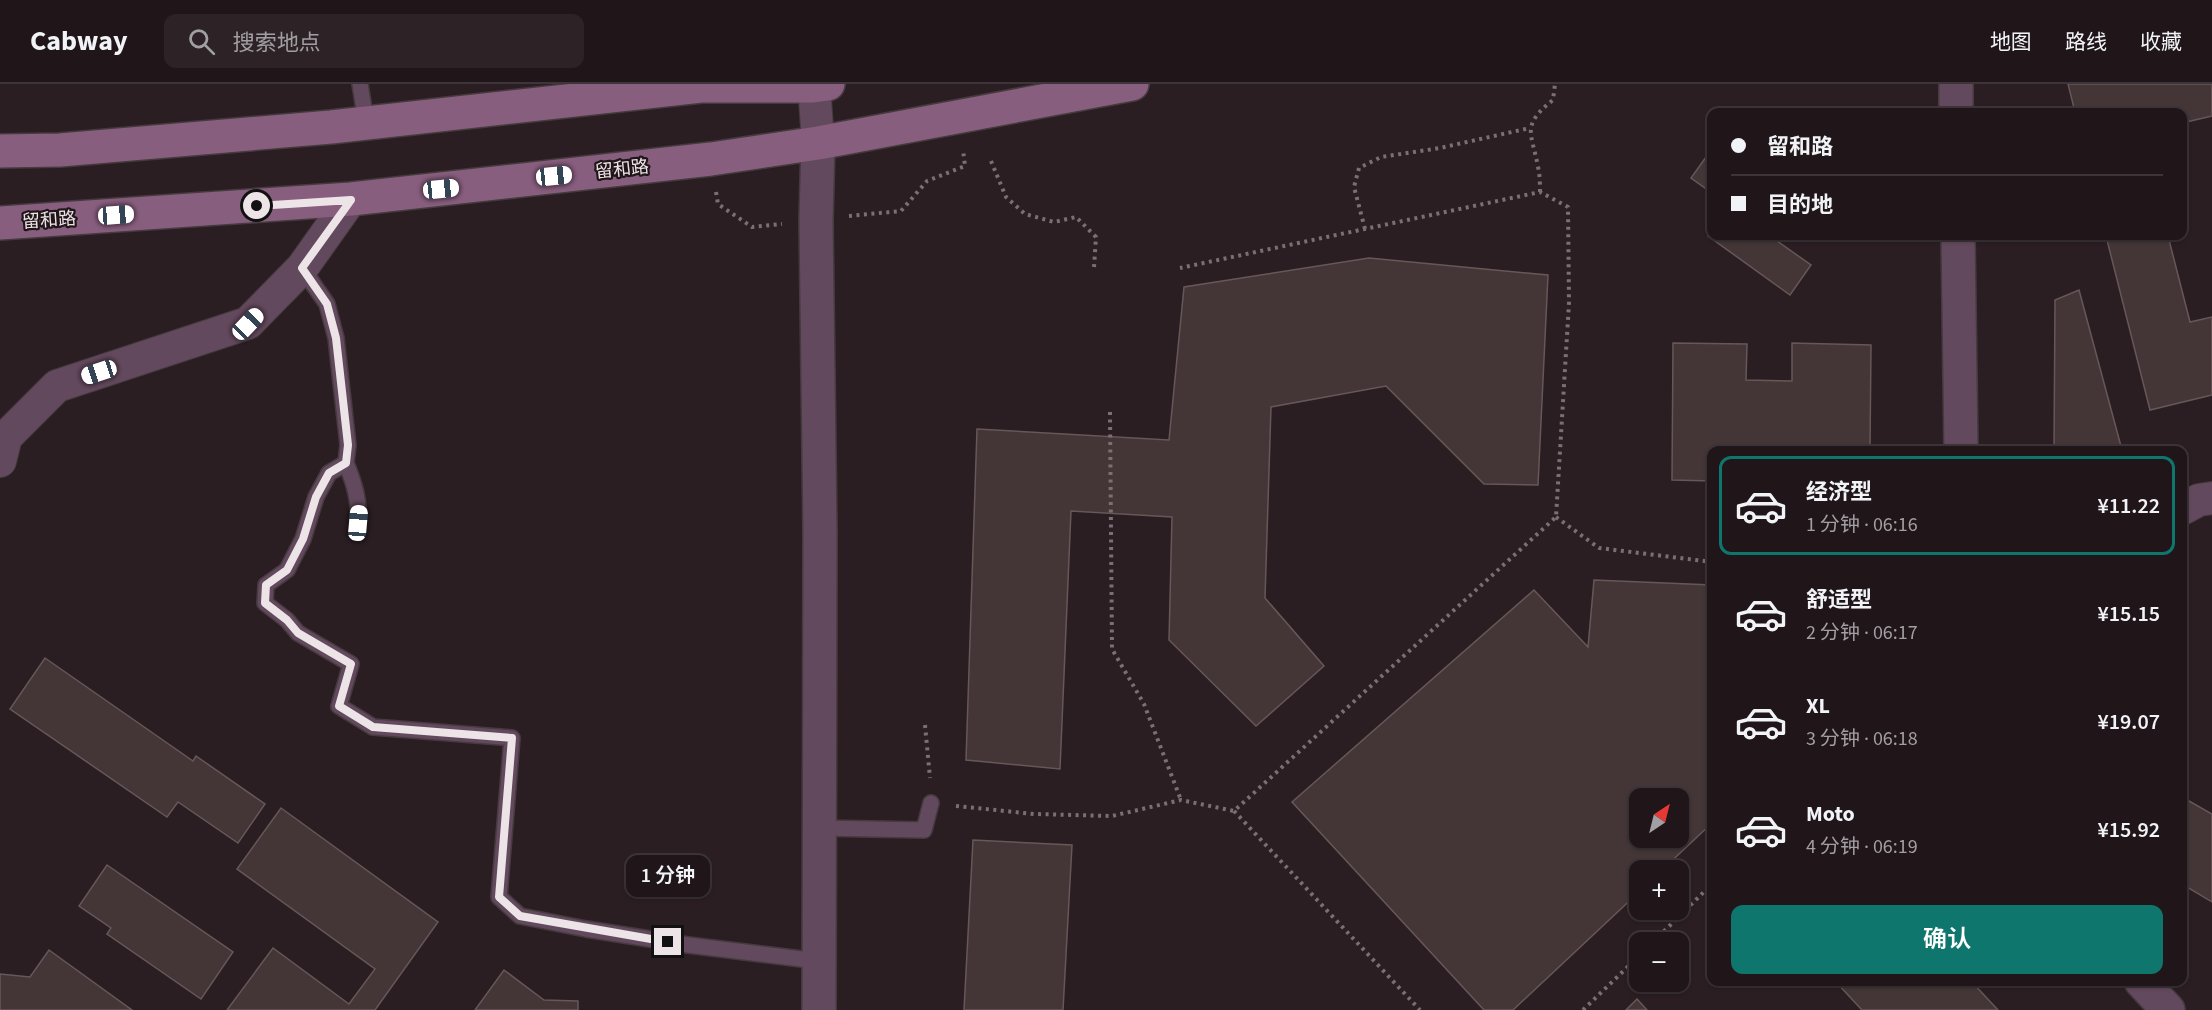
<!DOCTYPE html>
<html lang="zh">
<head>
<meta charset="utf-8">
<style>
  body { margin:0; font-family:"Source Sans 3","Noto Sans SC",sans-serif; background:#2d2327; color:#f1f3f6; height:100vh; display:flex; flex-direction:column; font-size:22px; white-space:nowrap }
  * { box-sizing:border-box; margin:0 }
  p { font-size:20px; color:#a29fa2 }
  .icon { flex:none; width:33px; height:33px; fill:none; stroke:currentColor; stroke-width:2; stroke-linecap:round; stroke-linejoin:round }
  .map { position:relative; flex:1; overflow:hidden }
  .sheet { position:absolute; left:1707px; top:362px; width:480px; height:540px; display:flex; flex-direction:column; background:#20161a; border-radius:12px; box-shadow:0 2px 4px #0004,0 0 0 2px #3d3539 }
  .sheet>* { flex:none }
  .hud { position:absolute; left:1707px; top:24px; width:480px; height:132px; border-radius:12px; box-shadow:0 2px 4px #0004,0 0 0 2px #3d3539; display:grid; align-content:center; height:132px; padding:0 24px; background:#20161a }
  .needle { width:39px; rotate:35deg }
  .buttons { position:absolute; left:1629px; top:704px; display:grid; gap:12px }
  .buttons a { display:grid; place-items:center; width:60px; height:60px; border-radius:12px; background:#20161a; box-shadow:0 2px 4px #0004,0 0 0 2px #3d3539; font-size:30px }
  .end { position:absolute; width:27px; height:27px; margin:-14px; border:8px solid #ede4e7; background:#111; box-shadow:0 0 0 3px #111 }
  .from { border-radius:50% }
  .bubble { position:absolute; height:42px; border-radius:12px; background:#20161a; box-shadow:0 2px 4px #0004,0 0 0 2px #3d3539; font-size:20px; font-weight:600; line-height:42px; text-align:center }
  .car { position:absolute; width:18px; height:36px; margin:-18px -9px; border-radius:8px; box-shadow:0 0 4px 2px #0007; background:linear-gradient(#fff 24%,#345 0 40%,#fff 0 76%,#345 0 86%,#fff 0) }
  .hud b { display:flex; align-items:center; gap:21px; height:57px; font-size:22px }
  .hud b+b { border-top:2px solid #3d3539 }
  .hud i { width:15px; height:15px; background:#f1f3f6 }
  ul { padding:10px 0 0; list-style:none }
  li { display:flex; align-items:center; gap:18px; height:99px; margin:0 12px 9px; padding:0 12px; border:3px solid transparent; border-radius:12px }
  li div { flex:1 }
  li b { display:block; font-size:22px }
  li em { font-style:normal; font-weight:600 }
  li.on { border-color:#0f766e }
  li>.icon { width:54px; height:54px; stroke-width:1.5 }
  .button { display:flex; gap:12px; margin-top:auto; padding:12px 24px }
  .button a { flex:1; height:69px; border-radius:12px; background:#0f766e; color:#fff; font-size:24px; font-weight:600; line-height:69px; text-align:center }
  header { display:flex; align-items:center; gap:36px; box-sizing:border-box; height:84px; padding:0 30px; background:#20161a; border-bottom:2px solid #3d3539 }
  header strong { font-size:28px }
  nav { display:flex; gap:33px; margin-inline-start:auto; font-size:21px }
  .search { width:420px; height:54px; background:#2d2327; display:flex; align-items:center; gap:15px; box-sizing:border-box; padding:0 21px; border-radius:12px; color:#a29fa2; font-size:22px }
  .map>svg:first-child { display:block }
</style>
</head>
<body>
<header>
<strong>Cabway</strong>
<div class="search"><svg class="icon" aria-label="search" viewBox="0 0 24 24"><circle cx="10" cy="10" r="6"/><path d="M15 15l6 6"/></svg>搜索地点</div>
<nav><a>地图</a><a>路线</a><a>收藏</a></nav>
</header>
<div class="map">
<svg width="2212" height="926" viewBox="0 0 2212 926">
  <rect width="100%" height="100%" fill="#2a1e23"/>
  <path fill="#443637" stroke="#675759" stroke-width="1.5" fill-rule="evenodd" d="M2068,0H2212V32L2182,39V28H2075Z
    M1711,66H1712V109L1691,94Z
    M1712,147V152H1770L1811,181L1790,211L1708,152Z
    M2106,152H2168L2190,238L2212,233V311L2150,326Z
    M1369,174L1548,191L1538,401L1484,400L1386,302L1271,323L1265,514L1324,582L1256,642L1169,556L1172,433L1071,427L1060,685L966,676L977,345L1169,356L1184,203Z
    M2079,206L2122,366H2054L2055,216Z
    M1673,259L1747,260L1746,296L1792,297V259L1871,261L1870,366H1712V397L1672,396Z
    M1594,496L1712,501V739L1662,786H1640V807L1513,926H1484L1292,718L1534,506L1588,563ZM1640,714H1678V753H1640Z
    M45,574L193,677L196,672L265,720L238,759L178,718L167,733L10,625Z
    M2182,713L2212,730V818L2182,800Z
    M281,724L438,838L375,926H227L273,864L349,920L375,885L237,785Z
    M973,756L1072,761L1063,926H964Z
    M107,781L233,868L201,915L107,850L111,844L79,822Z
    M49,866L132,926H0V890L30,893Z
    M504,886L544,916L578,917V926H475Z
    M1835,897H1971L1998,926H1862Z
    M1637,915L1647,926H1626Z"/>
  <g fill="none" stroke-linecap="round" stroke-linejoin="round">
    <defs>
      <path id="service" d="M360,0L366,38
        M302,184L327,220L336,254L348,361L346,379L329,389L316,413L303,455L287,486L266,501L265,519L287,536L298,549L351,580L339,622L373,643L512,654L499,813L520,832L586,845L688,861L818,877
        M346,379C354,399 360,417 358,439
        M819,744L924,746L931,719"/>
      <path id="minor" d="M814,0L818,59
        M0,377L6,353L57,302L248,239L302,184L351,115
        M2182,425L2199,416L2212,414"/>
      <path id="tertiary" d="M1956,0V28
        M818,59L816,136L820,448L819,926
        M1958,152L1961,366
        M2141,897L2168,926"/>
      <path id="secondary" d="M0,67L60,66L331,43L701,2H813L828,0
        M0,139L351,115L711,75L818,59L1132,0"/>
    </defs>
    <use href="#service" stroke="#453a3e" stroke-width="18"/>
    <use href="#minor" stroke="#453a3e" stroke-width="34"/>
    <use href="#tertiary" stroke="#453a3e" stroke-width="36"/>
    <use href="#secondary" stroke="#453a3e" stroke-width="36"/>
    <path stroke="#7a6f73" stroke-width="4" stroke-dasharray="3 4.5" stroke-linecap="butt" d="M991,77L1006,113L1025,130L1054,138L1076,133L1096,153L1094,183
      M716,108L718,120L752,143L782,140
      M1540,108C1540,100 1540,91 1538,83C1532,49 1520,42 1553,16L1555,0
      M849,132L901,127L927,97L965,82L963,66
      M1365,145L1354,103L1359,84L1381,73L1440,64L1530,44
      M1110,328L1112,565L1144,620L1181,716
      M1556,433L1599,464L1712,478
      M925,641L930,694
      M956,722L1034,730L1112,732L1181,716L1234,727L1556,433L1569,219L1568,123L1540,108L1180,184
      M1234,727L1420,926
      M1653,858L1712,800
      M1583,926L1640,871"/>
    <use href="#service" stroke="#63495d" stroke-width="15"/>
    <use href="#minor" stroke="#63495d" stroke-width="32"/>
    <use href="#tertiary" stroke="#63495d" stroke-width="33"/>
    <use href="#secondary" stroke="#885e7e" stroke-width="33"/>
  </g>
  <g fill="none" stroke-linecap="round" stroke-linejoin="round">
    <path stroke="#ede4e7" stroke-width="8" d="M257,122L351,116L302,184L327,220L336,254L348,361L346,379L329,389L316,413L303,455L287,486L266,501L265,519L287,536L298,549L351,580L339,622L373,643L512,654L499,813L520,832L668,858"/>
  </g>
  <g text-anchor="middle" stroke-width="4.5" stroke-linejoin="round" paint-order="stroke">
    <g font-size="18" fill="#ede4e7" stroke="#201519">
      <text transform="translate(622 85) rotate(-6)" y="6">留和路</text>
      <text transform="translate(49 136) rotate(-4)" y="6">留和路</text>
    </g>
  </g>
</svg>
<div class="buttons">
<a><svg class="needle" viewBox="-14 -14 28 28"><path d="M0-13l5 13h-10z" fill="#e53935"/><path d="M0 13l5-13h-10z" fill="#a29fa2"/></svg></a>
<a>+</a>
<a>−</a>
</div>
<i class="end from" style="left:257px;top:122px"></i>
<i class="end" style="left:668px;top:858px"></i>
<div class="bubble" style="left:626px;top:771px;width:84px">1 分钟</div>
<i class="car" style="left:554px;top:92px;rotate:84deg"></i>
<i class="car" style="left:441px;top:105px;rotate:84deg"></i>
<i class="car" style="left:116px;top:131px;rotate:86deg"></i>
<i class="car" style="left:248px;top:240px;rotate:44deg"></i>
<i class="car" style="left:99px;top:288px;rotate:252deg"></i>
<i class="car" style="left:358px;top:439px;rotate:5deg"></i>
<div class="hud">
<b><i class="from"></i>留和路</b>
<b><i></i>目的地</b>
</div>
<section class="sheet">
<ul>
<li class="on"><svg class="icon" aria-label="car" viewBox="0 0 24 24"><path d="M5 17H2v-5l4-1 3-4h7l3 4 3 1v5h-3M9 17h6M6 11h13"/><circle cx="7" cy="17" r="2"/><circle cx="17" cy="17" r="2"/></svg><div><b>经济型</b><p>1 分钟 · 06:16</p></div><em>¥11.22</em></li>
<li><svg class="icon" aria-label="car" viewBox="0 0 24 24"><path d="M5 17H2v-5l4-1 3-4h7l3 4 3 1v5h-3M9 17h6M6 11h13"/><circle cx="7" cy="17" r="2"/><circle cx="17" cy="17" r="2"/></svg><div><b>舒适型</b><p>2 分钟 · 06:17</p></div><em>¥15.15</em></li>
<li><svg class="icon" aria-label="car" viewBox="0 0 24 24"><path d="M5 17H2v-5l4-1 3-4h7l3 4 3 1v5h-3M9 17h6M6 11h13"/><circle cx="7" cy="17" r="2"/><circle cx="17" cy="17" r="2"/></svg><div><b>XL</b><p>3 分钟 · 06:18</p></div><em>¥19.07</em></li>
<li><svg class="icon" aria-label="car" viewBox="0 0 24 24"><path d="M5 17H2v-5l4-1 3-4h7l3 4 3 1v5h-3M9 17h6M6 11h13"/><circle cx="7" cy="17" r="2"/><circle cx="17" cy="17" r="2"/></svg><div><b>Moto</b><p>4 分钟 · 06:19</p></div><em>¥15.92</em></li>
</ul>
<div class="button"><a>确认</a></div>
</section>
</div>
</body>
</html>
